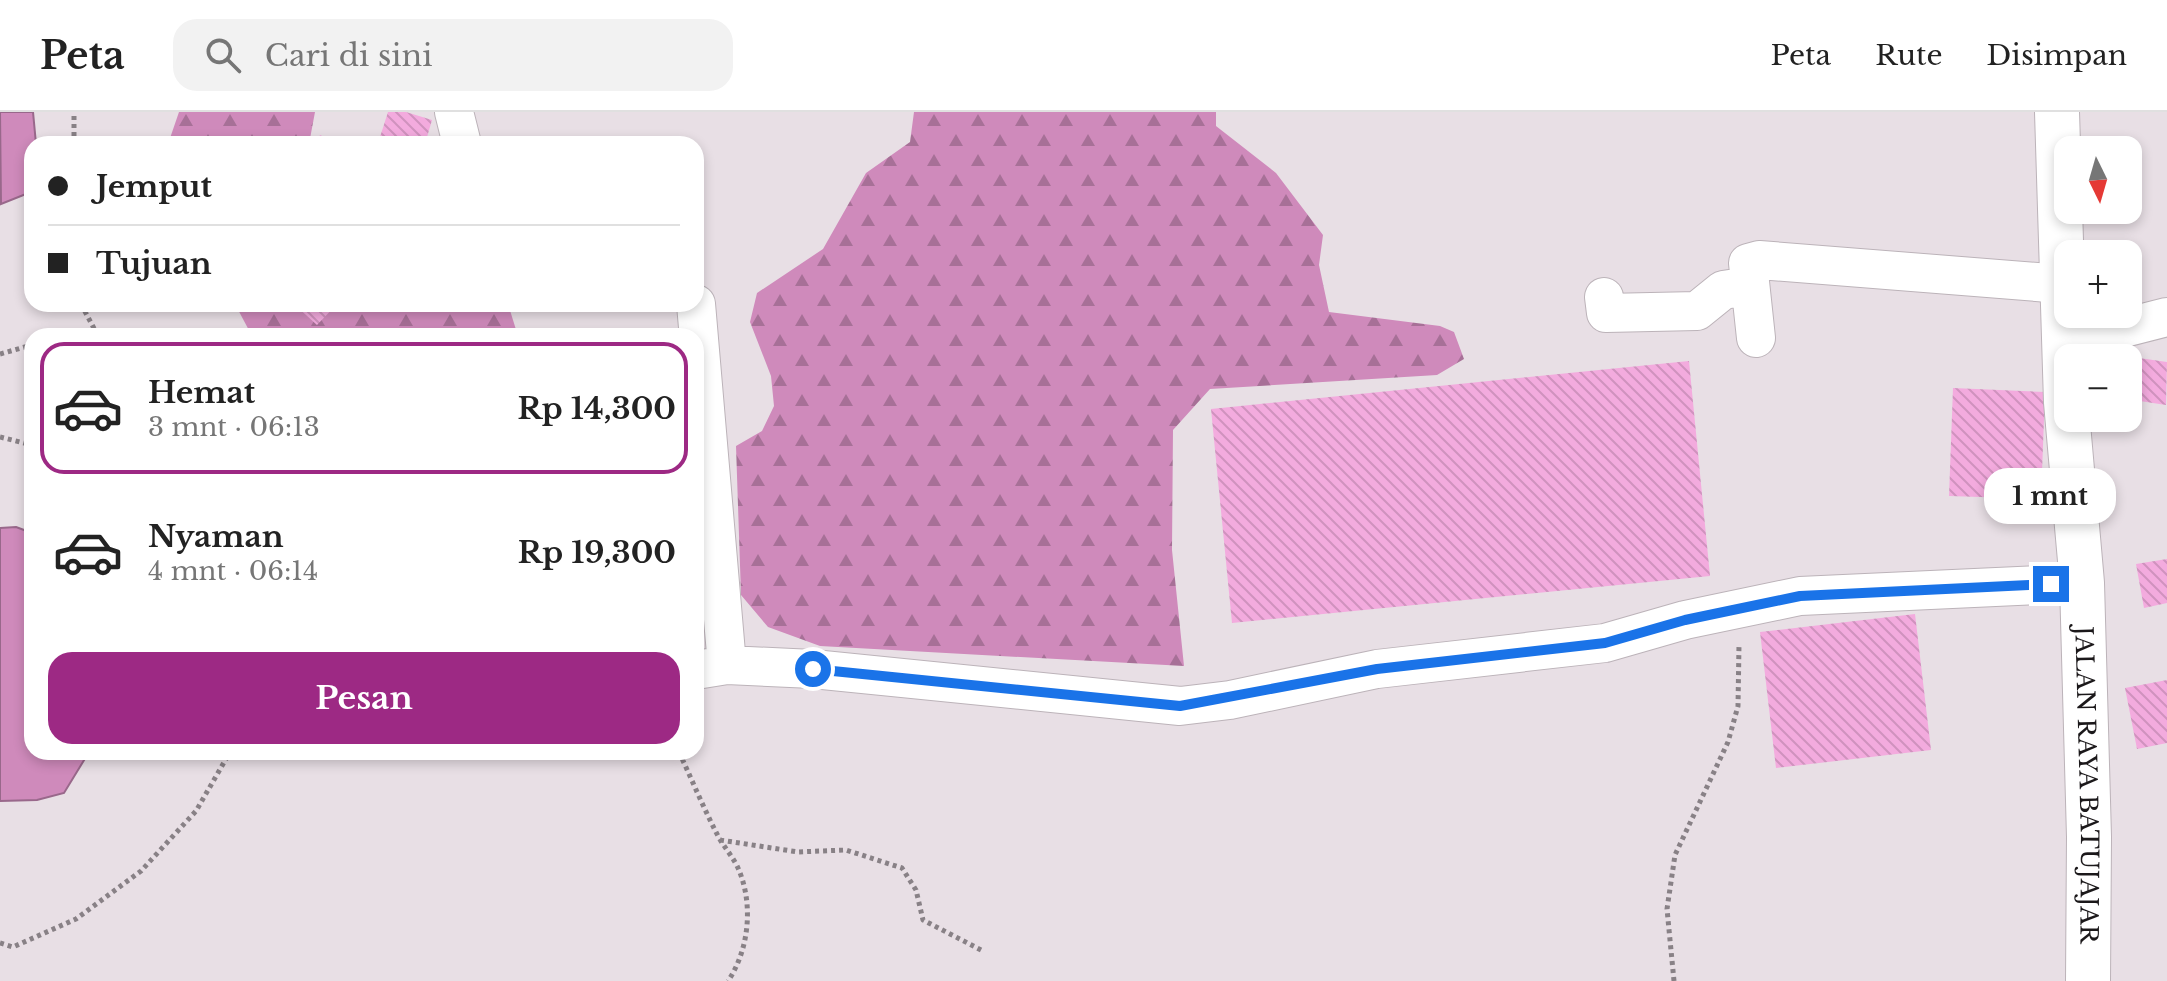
<!DOCTYPE html>
<html lang="id">
<head>
<meta charset="utf-8">
<style>
  body { margin:0; font-family:"Libre Baskerville",serif; background:#f2f2f2; color:#222; height:100vh; display:flex; flex-direction:column; font-size:30px; white-space:nowrap }
  * { box-sizing:border-box; margin:0 }
  p { font-size:26px; color:#767676 }
  .icon { flex:none; width:44px; height:44px; fill:none; stroke:currentColor; stroke-width:2; stroke-linecap:round; stroke-linejoin:round }
  .map { position:relative; flex:1; overflow:hidden }
  .drawer { position:absolute; left:24px; top:216px; width:680px; height:432px; display:flex; flex-direction:column; background:#fff; border-radius:24px; box-shadow:0 4px 12px #0003 }
  .drawer>* { flex:none }
  .guide { position:absolute; left:24px; top:24px; width:680px; height:176px; border-radius:24px; box-shadow:0 4px 12px #0003; display:grid; align-content:center; height:176px; padding:0 24px; background:#fff }
  .needle { width:52px; rotate:175deg }
  .controls { position:absolute; left:2054px; top:24px; display:grid; gap:16px }
  .controls a { display:grid; place-items:center; width:88px; height:88px; border-radius:16px; background:#fff; box-shadow:0 4px 12px #0003; font-size:40px }
  .end { position:absolute; width:36px; height:36px; margin:-18px; border:10px solid #1a73e8; background:#fff; box-shadow:0 0 0 4px #fff }
  .from { border-radius:50% }
  .bubble { position:absolute; height:56px; border-radius:24px; background:#fff; box-shadow:0 4px 12px #0003; font-size:26px; font-weight:800; line-height:56px; text-align:center }
  .guide b { display:flex; align-items:center; gap:28px; height:76px; font-size:30px }
  .guide b+b { border-top:2px solid #e0e0e0 }
  .guide i { width:20px; height:20px; background:#222 }
  ul { padding:14px 0 0; list-style:none }
  li { display:flex; align-items:center; gap:24px; height:132px; margin:0 16px 12px; padding:0 8px; border:4px solid transparent; border-radius:24px }
  li div { flex:1 }
  li b { display:block; font-size:30px }
  li em { font-style:normal; font-weight:800 }
  li.current { border-color:#9d2984 }
  li>.icon { width:72px; height:72px; stroke-width:1.5 }
  .action { display:flex; gap:16px; margin-top:auto; padding:16px 24px }
  .action a { flex:1; height:92px; border-radius:24px; background:#9d2984; color:#fff; font-size:32px; font-weight:800; line-height:92px; text-align:center }
  header { display:flex; align-items:center; gap:48px; box-sizing:border-box; height:112px; padding:0 40px; background:#fff; border-bottom:2px solid #e0e0e0 }
  header strong { font-size:38px }
  nav { display:flex; gap:44px; margin-inline-start:auto; font-size:28px }
  .search { width:560px; height:72px; background:#f2f2f2; display:flex; align-items:center; gap:20px; box-sizing:border-box; padding:0 28px; border-radius:24px; color:#767676; font-size:30px }
  .map>svg:first-child { display:block }
</style>
</head>
<body>
<header>
<strong>Peta</strong>
<div class="search"><svg class="icon" aria-label="search" viewBox="0 0 24 24"><circle cx="10" cy="10" r="6"/><path d="M15 15l6 6"/></svg>Cari di sini</div>
<nav><a>Peta</a><a>Rute</a><a>Disimpan</a></nav>
</header>
<div class="map">
<svg width="2167" height="869" viewBox="0 0 2167 869">
  <defs>
    <pattern id="forest-firs" width="22" height="20" patternUnits="userSpaceOnUse" patternTransform="scale(2)"><rect width="22" height="20" fill="#cf8abb"/><path d="M5 1l3.5 6h-7zM16 11l3.5 6h-7z" fill="#a77097"/></pattern>
    <pattern id="building-back-hatch" width="6" height="6" patternUnits="userSpaceOnUse" patternTransform="scale(2)"><rect width="6" height="6" fill="#f3abde"/><path d="M-1 5l2 2M0 0l6 6M5-1l2 2" fill="none" stroke="#d092be"/></pattern>
  </defs>
  <rect width="100%" height="100%" fill="#e8dfe5"/>
  <path fill="url(#forest-firs)" d="M179,0H315L309,32H168Z
    M914,0H1216V14L1276,61L1323,123L1319,153L1329,200L1440,214L1454,220L1464,247L1437,263L1210,277L1173,318L1172,438L1184,554L820,534L768,515L741,483L736,334L762,319L774,294L771,264L750,210L757,181L823,137L866,61L910,30Z
    M235,192H508L518,224H252Z"/>
  <path fill="#cf8abb" stroke="#99688b" stroke-width="2" d="M0,0H33L36,32H32L26,82L1,92Z
    M16,415L32,421V640H89L64,681L37,688L0,689V416Z"/>
  <path fill="url(#building-back-hatch)" d="M388,0H406L432,8L425,32H401L380,25Z
    M320,23L339,32H316Z
    M294,192H337L317,213Z
    M2139,246L2167,250L2166,293L2133,288Z
    M1689,249L1710,464L1232,511L1211,297Z
    M1953,276L2045,280L2041,387L1949,384Z
    M2167,447V491L2144,496L2136,452Z
    M1915,502L1931,638L1776,656L1760,520Z
    M2167,568V631L2137,637L2125,576Z"/>
  <g fill="none" stroke-linecap="round" stroke-linejoin="round">
    <defs>
      <path id="minor" d="M454,0L462,32
        M1604,185L1606,201L1697,199L1723,178L1750,174
        M696,192L727,553
        M1756,226L1748,151L1759,148L2062,172
        M2065,231L2167,205
        M696,558L727,553L813,557L1180,594L1230,588L1377,557L1605,531L1685,508L1800,484L2082,471"/>
      <g id="highway">
        <path id="s1" d="M2057,0L2066,290L2082,471L2089,725L2088,869"/>
      </g>
    </defs>
    <use href="#minor" stroke="#bcb3b9" stroke-width="40"/>
    <use href="#highway" stroke="#bcb3b9" stroke-width="46"/>
    <path stroke="#888186" stroke-width="5" stroke-dasharray="4 4" stroke-linecap="butt" d="M74,32V0
      M81,192L98,224
      M0,242L32,233
      M0,325L32,333
      M679,640C692,668 704,697 718,724C724,735 733,745 738,756C754,792 749,838 728,869
      M720,728L798,740L846,738L902,756L916,778L923,808L983,839
      M0,831L13,835L76,807L141,759L196,699L230,640
      M1674,869L1667,797L1675,743L1728,630L1738,594L1739,533"/>
    <use href="#minor" stroke="#fff" stroke-width="38"/>
    <use href="#highway" stroke="#fff" stroke-width="44"/>
  </g>
  <g fill="none" stroke-linecap="round" stroke-linejoin="round">
    <path stroke="#1a73e8" stroke-width="10" d="M813,557L1180,594L1377,557L1605,531L1685,508L1800,484L2051,472"/>
  </g>
  <g text-anchor="middle" stroke-width="6" stroke-linejoin="round" paint-order="stroke">
    <g font-size="24" fill="#1b181a" stroke="#e8dfe5">
      <text dy="8" stroke="none"><textPath href="#s1" startOffset="674">JALAN RAYA BATUJAJAR</textPath></text>
    </g>
  </g>
</svg>
<div class="controls">
<a><svg class="needle" viewBox="-14 -14 28 28"><path d="M0-13l5 13h-10z" fill="#e53935"/><path d="M0 13l5-13h-10z" fill="#767676"/></svg></a>
<a>+</a>
<a>−</a>
</div>
<i class="end from" style="left:813px;top:557px"></i>
<i class="end" style="left:2051px;top:472px"></i>
<div class="bubble" style="left:1984px;top:356px;width:132px">1 mnt</div>
<div class="guide">
<b><i class="from"></i>Jemput</b>
<b><i></i>Tujuan</b>
</div>
<section class="drawer">
<ul>
<li class="current"><svg class="icon" aria-label="car" viewBox="0 0 24 24"><path d="M5 17H2v-5l4-1 3-4h7l3 4 3 1v5h-3M9 17h6M6 11h13"/><circle cx="7" cy="17" r="2"/><circle cx="17" cy="17" r="2"/></svg><div><b>Hemat</b><p>3 mnt · 06:13</p></div><em>Rp 14,300</em></li>
<li><svg class="icon" aria-label="car" viewBox="0 0 24 24"><path d="M5 17H2v-5l4-1 3-4h7l3 4 3 1v5h-3M9 17h6M6 11h13"/><circle cx="7" cy="17" r="2"/><circle cx="17" cy="17" r="2"/></svg><div><b>Nyaman</b><p>4 mnt · 06:14</p></div><em>Rp 19,300</em></li>
</ul>
<div class="action"><a>Pesan</a></div>
</section>
</div>
</body>
</html>
